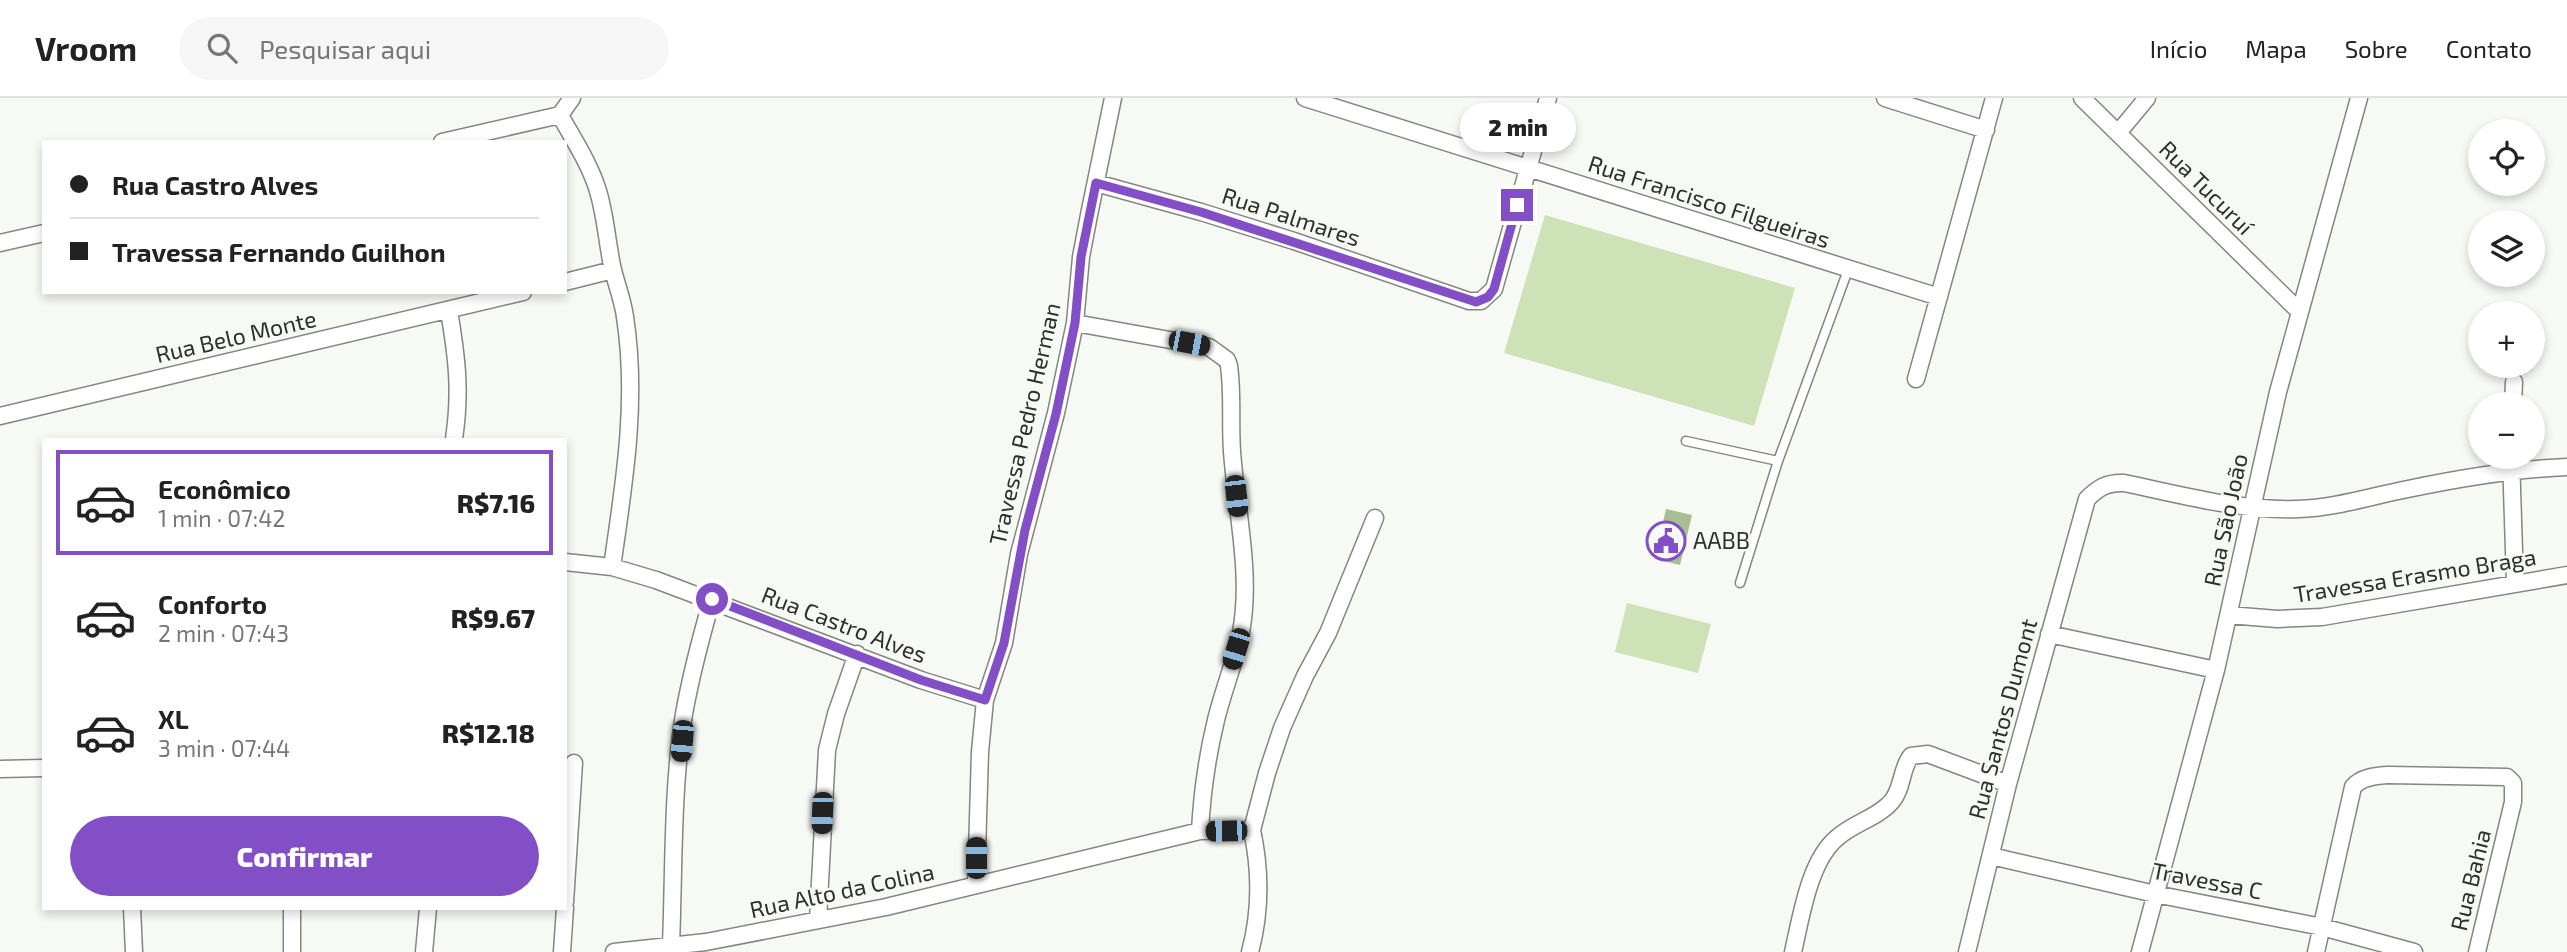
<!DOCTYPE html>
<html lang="pt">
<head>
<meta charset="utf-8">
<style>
  body { margin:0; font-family:"Exo 2",sans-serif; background:#f6f6f6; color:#222; height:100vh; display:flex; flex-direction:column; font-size:26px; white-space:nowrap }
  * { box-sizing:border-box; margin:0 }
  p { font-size:23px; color:#767676 }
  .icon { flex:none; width:38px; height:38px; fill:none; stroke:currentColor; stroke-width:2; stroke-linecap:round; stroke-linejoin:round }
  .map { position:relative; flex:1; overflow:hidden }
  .side { position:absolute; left:42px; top:340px; width:525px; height:472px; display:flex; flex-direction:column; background:#fff; border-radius:0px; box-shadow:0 4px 10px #0003 }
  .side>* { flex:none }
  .top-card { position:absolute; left:42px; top:42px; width:525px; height:154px; border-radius:0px; box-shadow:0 4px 10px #0003; display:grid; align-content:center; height:154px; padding:0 28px; background:#fff }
  .buttons { position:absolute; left:2468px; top:21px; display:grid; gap:14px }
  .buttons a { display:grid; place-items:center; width:77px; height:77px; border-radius:50%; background:#fff; box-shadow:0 4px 10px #0003; font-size:35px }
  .end { position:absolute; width:32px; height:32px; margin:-16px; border:9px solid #834fc7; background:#fff; box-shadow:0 0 0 4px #fff }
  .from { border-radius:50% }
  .bubble { position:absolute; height:49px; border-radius:24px; background:#fff; box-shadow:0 4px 10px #0003; font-size:23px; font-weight:800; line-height:49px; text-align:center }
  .car { position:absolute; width:21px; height:42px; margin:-21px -10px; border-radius:9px; box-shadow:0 0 5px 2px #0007; background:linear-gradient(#222 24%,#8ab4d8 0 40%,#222 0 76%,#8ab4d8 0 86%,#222 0) }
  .top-card b { display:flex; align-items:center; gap:24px; height:66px; font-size:26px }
  .top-card b+b { border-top:2px solid #e0e0e0 }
  .top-card i { width:18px; height:18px; background:#222 }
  ul { padding:12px 0 0; list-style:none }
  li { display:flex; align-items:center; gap:21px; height:105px; margin:0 14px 10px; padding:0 14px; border:4px solid transparent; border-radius:0px }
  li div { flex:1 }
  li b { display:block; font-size:26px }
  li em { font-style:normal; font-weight:800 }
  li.on { border-color:#834fc7 }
  li>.icon { width:63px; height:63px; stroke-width:1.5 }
  .cta { display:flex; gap:14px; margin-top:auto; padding:14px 28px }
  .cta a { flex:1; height:80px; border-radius:42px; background:#834fc7; color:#fff; font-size:28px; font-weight:800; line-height:80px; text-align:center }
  header { display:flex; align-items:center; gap:42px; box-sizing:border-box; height:98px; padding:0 35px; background:#fff; border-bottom:2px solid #e0e0e0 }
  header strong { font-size:33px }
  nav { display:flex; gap:38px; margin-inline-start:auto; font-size:24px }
  .search { width:490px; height:63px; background:#f6f6f6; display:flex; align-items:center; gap:18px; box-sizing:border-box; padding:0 24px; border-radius:38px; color:#767676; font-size:26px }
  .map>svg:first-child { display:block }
</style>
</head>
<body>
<header>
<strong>Vroom</strong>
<div class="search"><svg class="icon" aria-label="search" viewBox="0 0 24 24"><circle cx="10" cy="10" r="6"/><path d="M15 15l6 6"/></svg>Pesquisar aqui</div>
<nav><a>Início</a><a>Mapa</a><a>Sobre</a><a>Contato</a></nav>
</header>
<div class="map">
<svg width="2567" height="854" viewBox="0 0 2567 854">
  <rect width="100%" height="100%" fill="#f6f9f4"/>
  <path fill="#cee2b8" d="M1545,117L1795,190L1754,328L1504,255Z
    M1627,505L1711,526L1698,575L1615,554Z"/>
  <path fill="#a9be92" d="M1666,411L1692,417L1680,467L1655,461Z"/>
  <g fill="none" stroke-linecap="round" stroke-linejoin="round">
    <defs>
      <path id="service" d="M1686,343L1778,363
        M1740,485L1778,363L1848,172"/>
      <path id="minor" d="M572,0L560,17C573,41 590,66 598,93C606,119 607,146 613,172C617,188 623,203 625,219C638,303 624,386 612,469
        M1305,0L1939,199
        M1885,0L1986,32
        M2082,0L2299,213
        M2118,35L2147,0
        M442,44L560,17
        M1096,85L1201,114L1294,143L1469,203H1481L1494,191L1548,0
        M0,145L44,135
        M565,184L613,172
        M449,213C457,260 461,294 454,341
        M1075,225L1209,249L1227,262L1229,268C1233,296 1230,325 1232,353C1236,412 1252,476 1241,534C1235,564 1223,593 1216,622C1207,659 1202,695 1200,733
        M1916,281L1994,0
        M2513,306L2514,284
        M0,318L523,194
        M2511,359L2515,485
        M565,464L612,469L656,482L921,582L985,602
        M2229,517L2277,521L2322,519L2567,477
        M2049,536L2216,572
        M0,671L44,670
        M1252,732L1267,675L1282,630L1305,578L1328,535L1375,420
        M1991,758L2155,796L2322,829L2414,854
        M976,787L980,654L985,602L1004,545L1019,456L1056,315L1075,225L1081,159L1089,117L1113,0
        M565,804L574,665
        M132,810L134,854
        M818,822L827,652L836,616L857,556
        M671,846C674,773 672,688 684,616C691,577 701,539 712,501
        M292,854V810
        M424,854L428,810
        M562,854L565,810
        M614,854L706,844L886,809L1200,733L1252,732C1261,774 1261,813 1250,854
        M1793,854C1801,820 1809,762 1838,739C1854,725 1879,719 1892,703C1903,690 1901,670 1911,658L1928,656L2008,686
        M1967,854L2008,686L2087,401C2098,390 2107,384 2124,385C2182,397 2239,413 2298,411C2335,410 2372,398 2408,391C2460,380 2514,371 2567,369
        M2140,854L2216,572L2278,294L2359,0
        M2316,854L2353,689C2361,679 2376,678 2388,677L2507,679L2513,685V704L2477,854"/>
    </defs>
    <use href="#service" stroke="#848682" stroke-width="11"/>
    <use href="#minor" stroke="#848682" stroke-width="19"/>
    <use href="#service" stroke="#fff" stroke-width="8"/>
    <use href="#minor" stroke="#fff" stroke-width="16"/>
  </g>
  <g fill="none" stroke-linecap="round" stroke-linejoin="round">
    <path stroke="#834fc7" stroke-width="9" d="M712,501L921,582L985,602L1004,545L1025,432L1056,316L1075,225L1081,159L1096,85L1201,114L1476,204L1488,199L1494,191L1517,107"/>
  </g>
  <defs>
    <symbol id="civic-ring" viewBox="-11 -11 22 22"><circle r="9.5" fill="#f6f9f4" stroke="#834fc7" stroke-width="1.5"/><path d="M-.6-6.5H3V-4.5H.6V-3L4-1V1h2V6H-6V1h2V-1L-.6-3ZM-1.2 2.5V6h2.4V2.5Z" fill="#834fc7"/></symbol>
  </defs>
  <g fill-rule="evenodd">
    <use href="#civic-ring" x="1644" y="421" width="44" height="44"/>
  </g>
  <g text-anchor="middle" stroke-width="5" stroke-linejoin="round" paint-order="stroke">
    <g font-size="23" fill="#2e2f2e" stroke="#f6f9f4">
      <text transform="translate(2206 90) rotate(45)" y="8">Rua Tucuruí</text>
      <text transform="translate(1709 104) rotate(18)" y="8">Rua Francisco Filgueiras</text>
      <text transform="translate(1291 119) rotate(18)" y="8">Rua Palmares</text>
      <text transform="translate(236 239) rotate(-13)" y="8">Rua Belo Monte</text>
      <text transform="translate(1025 326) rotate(-77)" y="8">Travessa Pedro Herman</text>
      <text transform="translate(2226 422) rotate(-78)" y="8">Rua São João</text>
      <text transform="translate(2415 478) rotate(-9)" y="8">Travessa Erasmo Braga</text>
      <text transform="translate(844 527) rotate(21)" y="8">Rua Castro Alves</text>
      <text transform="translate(2003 621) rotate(-75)" y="8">Rua Santos Dumont</text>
      <text transform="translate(2471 782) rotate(-76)" y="8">Rua Bahia</text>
      <text transform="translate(2207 783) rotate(11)" y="8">Travessa C</text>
      <text transform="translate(842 793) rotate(-12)" y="8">Rua Alto da Colina</text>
    </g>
    <g font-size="23" fill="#2e2f2e" stroke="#f6f9f4" text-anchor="start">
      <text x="1693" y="451">AABB</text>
    </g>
  </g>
</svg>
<div class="buttons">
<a><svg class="icon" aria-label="locate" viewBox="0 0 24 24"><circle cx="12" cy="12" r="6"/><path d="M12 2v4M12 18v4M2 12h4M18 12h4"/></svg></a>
<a><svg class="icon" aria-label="layers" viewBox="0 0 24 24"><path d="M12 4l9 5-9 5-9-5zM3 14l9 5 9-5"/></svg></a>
<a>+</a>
<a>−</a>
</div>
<i class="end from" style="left:712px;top:501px"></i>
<i class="end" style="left:1517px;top:107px"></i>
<div class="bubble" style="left:1460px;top:5px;width:116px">2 min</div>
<i class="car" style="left:1189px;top:245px;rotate:101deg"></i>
<i class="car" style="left:1236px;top:398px;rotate:174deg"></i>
<i class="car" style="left:1236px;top:551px;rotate:197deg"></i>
<i class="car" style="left:682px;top:643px;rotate:185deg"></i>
<i class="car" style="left:822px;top:715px;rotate:182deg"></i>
<i class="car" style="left:1226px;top:733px;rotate:269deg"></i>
<i class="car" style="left:976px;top:760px;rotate:0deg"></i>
<div class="top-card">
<b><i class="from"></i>Rua Castro Alves</b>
<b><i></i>Travessa Fernando Guilhon</b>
</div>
<section class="side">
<ul>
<li class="on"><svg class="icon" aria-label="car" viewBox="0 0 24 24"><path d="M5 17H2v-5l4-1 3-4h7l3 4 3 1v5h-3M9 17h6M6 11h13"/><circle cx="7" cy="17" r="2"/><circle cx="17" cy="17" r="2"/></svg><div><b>Econômico</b><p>1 min · 07:42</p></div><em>R$7.16</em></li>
<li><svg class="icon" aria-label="car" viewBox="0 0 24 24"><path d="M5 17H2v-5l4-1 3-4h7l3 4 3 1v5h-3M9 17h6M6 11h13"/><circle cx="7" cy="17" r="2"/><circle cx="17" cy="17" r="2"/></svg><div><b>Conforto</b><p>2 min · 07:43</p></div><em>R$9.67</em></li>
<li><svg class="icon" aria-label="car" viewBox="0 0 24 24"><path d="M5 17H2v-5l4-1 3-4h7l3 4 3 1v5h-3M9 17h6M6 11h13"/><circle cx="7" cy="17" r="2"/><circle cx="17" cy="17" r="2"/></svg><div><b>XL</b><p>3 min · 07:44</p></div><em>R$12.18</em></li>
</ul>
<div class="cta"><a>Confirmar</a></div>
</section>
</div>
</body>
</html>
